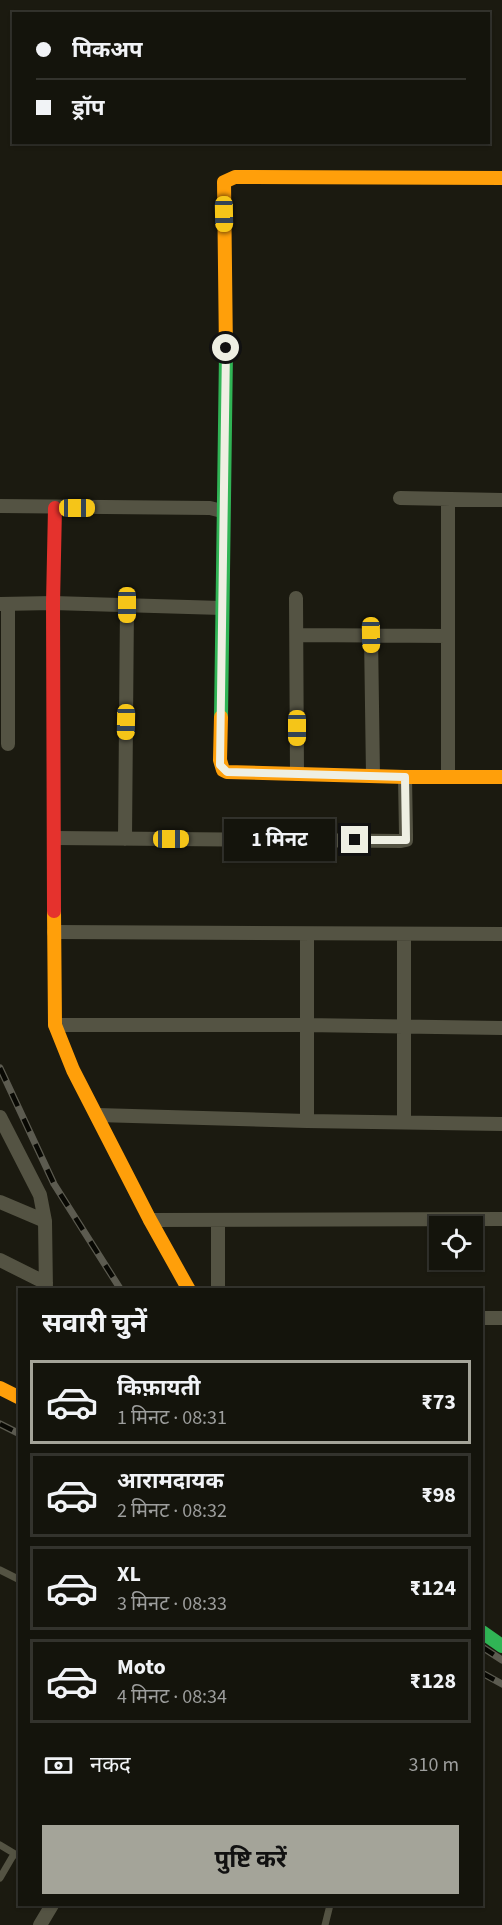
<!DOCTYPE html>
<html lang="hi">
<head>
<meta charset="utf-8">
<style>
  body { margin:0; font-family:"Source Sans 3","Noto Sans Devanagari",sans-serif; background:#1d1d15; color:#f1f3f6; height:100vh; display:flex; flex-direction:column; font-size:22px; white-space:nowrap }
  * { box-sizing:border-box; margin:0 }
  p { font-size:20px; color:#9d9e9d }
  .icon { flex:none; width:33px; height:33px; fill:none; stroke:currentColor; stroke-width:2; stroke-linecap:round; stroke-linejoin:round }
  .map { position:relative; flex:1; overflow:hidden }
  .drawer { position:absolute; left:18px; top:1288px; width:465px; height:618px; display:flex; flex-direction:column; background:#14140c; border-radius:0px; box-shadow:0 2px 4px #0004,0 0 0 2px #33332d }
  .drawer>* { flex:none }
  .hud { position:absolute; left:12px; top:12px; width:478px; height:132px; border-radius:0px; box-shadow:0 2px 4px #0004,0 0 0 2px #33332d; display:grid; align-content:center; height:132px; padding:0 24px; background:#14140c }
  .fabs { position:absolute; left:429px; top:1216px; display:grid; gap:12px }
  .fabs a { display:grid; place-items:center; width:54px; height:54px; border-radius:0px; background:#14140c; box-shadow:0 2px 4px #0004,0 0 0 2px #33332d; font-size:30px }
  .end { position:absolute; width:27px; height:27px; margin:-14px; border:8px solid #eeefe3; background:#111; box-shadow:0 0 0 3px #111 }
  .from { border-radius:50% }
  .bubble { position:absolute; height:42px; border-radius:0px; background:#14140c; box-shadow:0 2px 4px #0004,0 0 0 2px #33332d; font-size:20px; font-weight:700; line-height:42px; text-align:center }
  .car { position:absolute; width:18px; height:36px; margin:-18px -9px; border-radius:8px; box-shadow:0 0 4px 2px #0007; background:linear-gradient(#f5c518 24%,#345 0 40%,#f5c518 0 76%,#345 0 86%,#f5c518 0) }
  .hud b { display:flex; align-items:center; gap:21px; height:57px; font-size:22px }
  .hud b+b { border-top:2px solid #33332d }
  .hud i { width:15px; height:15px; background:#f1f3f6 }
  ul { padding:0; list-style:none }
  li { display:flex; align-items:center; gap:18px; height:84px; margin:0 12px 9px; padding:0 12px; border:3px solid #33332d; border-radius:0px }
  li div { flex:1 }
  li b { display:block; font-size:22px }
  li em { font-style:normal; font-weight:700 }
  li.selected { border-color:#a4a499 }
  li>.icon { width:54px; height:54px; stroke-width:1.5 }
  h2 { padding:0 24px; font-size:27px; line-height:72px }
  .pay { display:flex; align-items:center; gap:15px; height:66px; padding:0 24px; font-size:22px }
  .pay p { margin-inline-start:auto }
  .button { display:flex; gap:12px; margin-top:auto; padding:12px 24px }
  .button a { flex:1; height:69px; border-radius:0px; background:#a4a499; color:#111; font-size:24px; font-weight:700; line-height:69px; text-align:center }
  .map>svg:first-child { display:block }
</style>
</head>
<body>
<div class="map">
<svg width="502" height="1925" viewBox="0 0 502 1925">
  <rect width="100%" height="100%" fill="#1b1a10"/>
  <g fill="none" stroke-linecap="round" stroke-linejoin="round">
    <path stroke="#545343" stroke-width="7" d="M0,1570L20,1580
      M0,1845L20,1857
      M0,1878L14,1854
      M325,1925L330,1905"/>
    <path stroke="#545343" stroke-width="14" d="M400,498L502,500
      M448,499V777
      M0,506L210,508L222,511
      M296,598L297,774
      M0,604L53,603L222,608
      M8,604V744
      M297,635L448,636
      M371,635L373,776
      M55,838L401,841L406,840V835L405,777
      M125,839L127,605
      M54,932L502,934
      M55,1025H305L502,1028
      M97,1115L307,1121L502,1124
      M0,1117L40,1195L45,1221L46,1290
      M307,1121V934
      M404,1122V934
      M0,1202L45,1221
      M150,1220L502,1219
      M218,1220V1290
      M0,1260L46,1283
      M482,1318H502
      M40,1925L52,1905"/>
    <path stroke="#30b455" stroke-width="14" d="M221,717L226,353
      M482,1632L502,1646"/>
    <path stroke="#ff9f0a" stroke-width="14" d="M226,353L224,182L235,177L502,178
      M221,717L220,760L223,770L227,772L405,777H502
      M54,911L55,1025L73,1070L150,1220L189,1290
      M0,1388L20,1398"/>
    <path stroke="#e5322d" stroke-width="14" d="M54,911L53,603L55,508"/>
    <defs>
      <path id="rail" d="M0,1068L54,1184L121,1290
        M0,1424L20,1434
        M482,1647L502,1660
        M482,1673L502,1684"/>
    </defs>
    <use href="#rail" stroke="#5c5b50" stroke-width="7"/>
    <use href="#rail" stroke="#080803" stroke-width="4.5" stroke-dasharray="14" stroke-linecap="butt"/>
  </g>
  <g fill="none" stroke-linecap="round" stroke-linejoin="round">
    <path stroke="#eeefe3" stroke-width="8" d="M226,348L220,765L227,772L405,777L406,840H355"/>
  </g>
</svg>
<div class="fabs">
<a><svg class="icon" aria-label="locate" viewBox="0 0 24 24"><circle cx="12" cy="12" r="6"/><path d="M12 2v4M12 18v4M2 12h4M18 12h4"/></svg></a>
</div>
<i class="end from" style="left:226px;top:348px"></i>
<i class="end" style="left:355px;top:840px"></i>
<div class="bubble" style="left:224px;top:819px;width:111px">1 मिनट</div>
<i class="car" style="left:224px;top:214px;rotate:179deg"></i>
<i class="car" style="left:77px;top:508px;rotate:90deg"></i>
<i class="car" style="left:127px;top:605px;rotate:180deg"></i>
<i class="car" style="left:371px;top:635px;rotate:179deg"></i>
<i class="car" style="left:126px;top:722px;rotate:181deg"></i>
<i class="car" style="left:297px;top:728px;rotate:180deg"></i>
<i class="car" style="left:171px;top:839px;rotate:90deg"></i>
<div class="hud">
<b><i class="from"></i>पिकअप</b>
<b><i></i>ड्रॉप</b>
</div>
<section class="drawer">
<h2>सवारी चुनें</h2>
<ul>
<li class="selected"><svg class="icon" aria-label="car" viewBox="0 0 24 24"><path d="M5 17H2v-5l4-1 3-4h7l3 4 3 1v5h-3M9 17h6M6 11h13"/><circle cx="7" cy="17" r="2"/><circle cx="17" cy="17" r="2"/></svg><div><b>किफ़ायती</b><p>1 मिनट · 08:31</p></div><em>₹73</em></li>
<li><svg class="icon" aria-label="car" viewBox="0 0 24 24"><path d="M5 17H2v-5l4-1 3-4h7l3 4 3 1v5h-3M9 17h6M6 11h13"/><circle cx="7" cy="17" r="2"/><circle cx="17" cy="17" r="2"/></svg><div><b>आरामदायक</b><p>2 मिनट · 08:32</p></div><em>₹98</em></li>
<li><svg class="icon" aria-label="car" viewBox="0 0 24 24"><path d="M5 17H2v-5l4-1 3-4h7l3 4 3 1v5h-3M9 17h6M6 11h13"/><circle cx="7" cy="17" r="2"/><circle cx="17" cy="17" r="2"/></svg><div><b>XL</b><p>3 मिनट · 08:33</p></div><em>₹124</em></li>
<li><svg class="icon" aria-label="car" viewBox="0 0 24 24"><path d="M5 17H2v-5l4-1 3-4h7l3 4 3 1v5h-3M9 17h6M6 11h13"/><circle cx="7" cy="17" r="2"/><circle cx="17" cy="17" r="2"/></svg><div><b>Moto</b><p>4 मिनट · 08:34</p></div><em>₹128</em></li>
</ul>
<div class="pay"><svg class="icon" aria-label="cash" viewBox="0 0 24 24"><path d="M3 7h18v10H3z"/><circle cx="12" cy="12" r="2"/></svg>नकद<p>310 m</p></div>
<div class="button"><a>पुष्टि करें</a></div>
</section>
</div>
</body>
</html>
